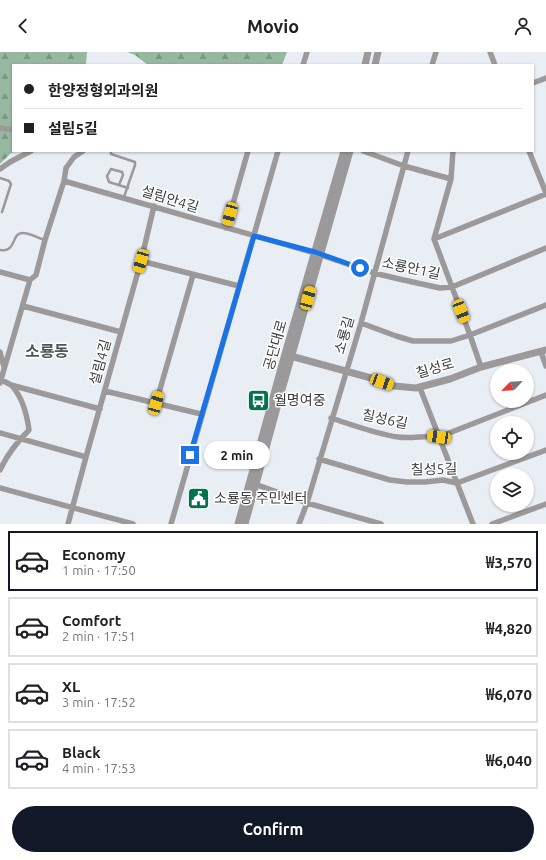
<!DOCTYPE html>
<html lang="en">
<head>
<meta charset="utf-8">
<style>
  body { margin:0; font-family:Ubuntu,"Noto Sans KR",sans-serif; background:#f2f2f2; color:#202124; height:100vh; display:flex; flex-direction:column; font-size:15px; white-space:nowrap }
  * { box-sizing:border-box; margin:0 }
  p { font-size:13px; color:#757577 }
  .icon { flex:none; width:22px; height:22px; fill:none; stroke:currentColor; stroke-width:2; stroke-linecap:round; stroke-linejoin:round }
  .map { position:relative; height:472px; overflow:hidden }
  .sheet { display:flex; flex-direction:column; background:#fff; flex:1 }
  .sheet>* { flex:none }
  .top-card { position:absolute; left:12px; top:12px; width:522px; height:88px; border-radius:0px; box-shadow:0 1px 3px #0004; display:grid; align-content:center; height:88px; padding:0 12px; background:#fff }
  .needle { width:26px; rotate:245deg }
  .controls { position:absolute; left:490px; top:312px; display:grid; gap:8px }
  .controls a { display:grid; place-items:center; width:44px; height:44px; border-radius:50%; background:#fff; box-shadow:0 1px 3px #0004; font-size:20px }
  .end { position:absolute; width:18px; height:18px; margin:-9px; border:5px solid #1a73e8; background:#fff; box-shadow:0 0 0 2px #fff }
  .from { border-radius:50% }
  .bubble { position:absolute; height:28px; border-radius:14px; background:#fff; box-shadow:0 1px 3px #0004; font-size:13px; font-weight:600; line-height:28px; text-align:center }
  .car { position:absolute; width:12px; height:24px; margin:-12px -6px; border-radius:5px; box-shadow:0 0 3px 1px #0007; background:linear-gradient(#f5c518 24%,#345 0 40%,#f5c518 0 76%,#345 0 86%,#f5c518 0) }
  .top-card b { display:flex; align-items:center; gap:14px; height:38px; font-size:15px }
  .top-card b+b { border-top:1px solid #e0e0e0 }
  .top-card i { width:10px; height:10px; background:#202124 }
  ul { padding:7px 0 0; list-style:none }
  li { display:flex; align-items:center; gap:12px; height:60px; margin:0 8px 6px; padding:0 4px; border:2px solid #e0e0e0; border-radius:0px }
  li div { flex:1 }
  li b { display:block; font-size:15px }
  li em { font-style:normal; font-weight:600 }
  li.active { border-color:#111827 }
  li>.icon { width:36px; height:36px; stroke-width:1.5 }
  .action { display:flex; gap:8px; margin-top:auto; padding:8px 12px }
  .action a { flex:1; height:46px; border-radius:24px; background:#111827; color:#fff; font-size:16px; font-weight:600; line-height:46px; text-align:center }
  header { display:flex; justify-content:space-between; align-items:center; height:52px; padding:0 12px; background:#fff; font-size:18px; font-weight:600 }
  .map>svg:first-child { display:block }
</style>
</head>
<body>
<header><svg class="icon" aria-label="back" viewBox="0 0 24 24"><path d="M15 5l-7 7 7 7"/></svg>Movio<svg class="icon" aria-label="person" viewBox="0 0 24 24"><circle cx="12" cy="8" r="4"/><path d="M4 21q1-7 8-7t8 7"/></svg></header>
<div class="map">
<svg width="546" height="472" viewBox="0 0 546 472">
  <defs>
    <pattern id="forest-firs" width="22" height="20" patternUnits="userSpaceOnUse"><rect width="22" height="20" fill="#96b89f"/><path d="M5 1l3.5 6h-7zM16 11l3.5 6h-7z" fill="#7b9783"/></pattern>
  </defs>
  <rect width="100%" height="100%" fill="#e9eef4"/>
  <path fill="url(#forest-firs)" d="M0,0H87L86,13H13V99H16L10,102L0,112Z
    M127,0H287L282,13H148L135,3Z"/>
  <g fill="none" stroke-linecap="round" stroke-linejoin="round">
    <path stroke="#9c999b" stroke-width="2.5" d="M111,99V102L135,110V113L124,145
      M0,126L9,129L11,132L2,160
      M119,133L123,123L122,120L111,117L107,124L109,130L128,136
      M0,198C17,201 11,180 23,181C30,181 38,186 45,188"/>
    <path stroke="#9c999b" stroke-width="5.5" d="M490,0L495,13
      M303,13L307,0
      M432,13L436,0
      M533,31L546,26
      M0,76L13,78
      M363,99L404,114L451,127
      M453,99L451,127L434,187L470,283L481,315
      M529,99L546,141
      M0,117L10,110L31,99
      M64,129L315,201L374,221L399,227L440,236L452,235L546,196
      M226,176L248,99
      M434,187L546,142
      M141,209L239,234
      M0,220L30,228
      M23,254L121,280
      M361,271L396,284L413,289H451L470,283L546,253
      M0,300L4,315
      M541,300L546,314
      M0,327L11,333L100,357
      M0,331L30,228L36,223L45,188L64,129L66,116L74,105L83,99
      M420,336L473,472
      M105,339L201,362
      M156,351L193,223
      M331,366C353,373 376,382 398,385C412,387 426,383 439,385L546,343
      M0,381L86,405
      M319,407L390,428L407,430H425L443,428L457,431L546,398
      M0,418C7,403 17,390 29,378C27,363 23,346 12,334
      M252,431L307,451L381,472
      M0,436L133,472
      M68,472L86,405L141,209L154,154
      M171,472L278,99
      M299,472L307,451L361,271L408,99
      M492,472L546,452"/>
    <path stroke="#9c999b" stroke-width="7" d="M365,13L368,0
      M375,13L378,0
      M287,303L371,326L394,334L416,336L450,327L481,315L546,298
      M238,472L285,302L344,99
      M245,472L283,334L350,99"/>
  </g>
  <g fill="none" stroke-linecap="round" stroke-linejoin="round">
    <path stroke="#1a73e8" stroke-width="5" d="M190,403L254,184L315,200L360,216"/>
  </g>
  <defs>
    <symbol id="bus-square" viewBox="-11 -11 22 22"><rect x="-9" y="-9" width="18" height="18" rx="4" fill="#00724c" stroke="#fff"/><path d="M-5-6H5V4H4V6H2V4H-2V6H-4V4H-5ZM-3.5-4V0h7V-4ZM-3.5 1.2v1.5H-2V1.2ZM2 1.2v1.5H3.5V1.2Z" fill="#fff"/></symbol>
    <symbol id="civic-square" viewBox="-11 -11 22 22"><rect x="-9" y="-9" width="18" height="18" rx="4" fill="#00724c" stroke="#fff"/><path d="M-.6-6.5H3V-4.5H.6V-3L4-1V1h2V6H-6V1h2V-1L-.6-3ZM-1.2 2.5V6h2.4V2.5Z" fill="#fff"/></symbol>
  </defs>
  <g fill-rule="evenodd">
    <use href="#bus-square" x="246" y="336" width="25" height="25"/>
    <use href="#civic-square" x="186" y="434" width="25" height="25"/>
  </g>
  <g text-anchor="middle" stroke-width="3" stroke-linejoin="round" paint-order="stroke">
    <g font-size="14" fill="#393b3d" stroke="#fff">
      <text transform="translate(170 147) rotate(17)" y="5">설림안4길</text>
      <text transform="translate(411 216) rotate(12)" y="5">소룡안1길</text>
      <text transform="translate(344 283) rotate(-74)" y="5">소룡길</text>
      <text transform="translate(275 293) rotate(-74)" y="5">공단대로</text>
      <text transform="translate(100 310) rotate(-75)" y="5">설림4길</text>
      <text transform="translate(435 316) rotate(-16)" y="5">칠성로</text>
      <text transform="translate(385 367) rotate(12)" y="5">칠성6길</text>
      <text transform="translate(434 417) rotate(-1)" y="5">칠성5길</text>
    </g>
    <g font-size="14" fill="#393b3d" stroke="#fff" text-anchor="start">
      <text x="274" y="353">월명여중</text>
      <text x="214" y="451">소룡동 주민센터</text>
    </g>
    <g font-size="16" font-weight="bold" fill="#51565a" stroke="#fff">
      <text x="47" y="305">소룡동</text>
    </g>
  </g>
</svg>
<div class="controls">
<a><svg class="needle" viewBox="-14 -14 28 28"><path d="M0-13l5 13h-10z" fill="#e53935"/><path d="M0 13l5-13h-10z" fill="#757577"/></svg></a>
<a><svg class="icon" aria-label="locate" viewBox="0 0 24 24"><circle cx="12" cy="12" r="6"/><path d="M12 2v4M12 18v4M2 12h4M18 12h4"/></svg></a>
<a><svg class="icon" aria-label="layers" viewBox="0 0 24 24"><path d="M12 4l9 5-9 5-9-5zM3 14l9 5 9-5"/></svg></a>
</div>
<i class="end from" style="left:360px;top:216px"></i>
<i class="end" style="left:190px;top:403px"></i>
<div class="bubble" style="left:204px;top:389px;width:66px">2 min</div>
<i class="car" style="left:230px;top:162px;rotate:195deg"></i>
<i class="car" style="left:141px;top:209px;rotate:196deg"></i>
<i class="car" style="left:308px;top:246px;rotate:16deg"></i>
<i class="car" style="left:461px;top:259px;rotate:159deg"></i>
<i class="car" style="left:382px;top:330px;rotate:110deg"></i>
<i class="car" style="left:156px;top:351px;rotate:16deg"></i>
<i class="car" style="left:439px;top:385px;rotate:278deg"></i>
<div class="top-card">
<b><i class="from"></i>한양정형외과의원</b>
<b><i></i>설림5길</b>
</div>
</div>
<section class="sheet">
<ul>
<li class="active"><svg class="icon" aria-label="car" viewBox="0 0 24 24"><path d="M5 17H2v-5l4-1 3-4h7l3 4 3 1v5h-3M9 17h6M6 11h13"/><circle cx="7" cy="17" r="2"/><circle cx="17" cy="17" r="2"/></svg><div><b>Economy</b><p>1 min · 17:50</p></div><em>₩3,570</em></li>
<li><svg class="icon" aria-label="car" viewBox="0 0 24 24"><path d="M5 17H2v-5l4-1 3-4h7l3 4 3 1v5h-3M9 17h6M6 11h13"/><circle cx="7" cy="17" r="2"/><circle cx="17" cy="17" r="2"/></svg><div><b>Comfort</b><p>2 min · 17:51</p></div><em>₩4,820</em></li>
<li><svg class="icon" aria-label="car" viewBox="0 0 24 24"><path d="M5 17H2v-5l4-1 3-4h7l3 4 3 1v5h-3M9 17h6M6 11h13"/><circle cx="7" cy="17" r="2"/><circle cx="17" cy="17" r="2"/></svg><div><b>XL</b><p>3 min · 17:52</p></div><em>₩6,070</em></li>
<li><svg class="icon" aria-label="car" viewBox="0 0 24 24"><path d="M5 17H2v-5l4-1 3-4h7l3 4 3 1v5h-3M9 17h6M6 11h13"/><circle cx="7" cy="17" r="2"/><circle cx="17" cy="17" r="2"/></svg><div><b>Black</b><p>4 min · 17:53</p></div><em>₩6,040</em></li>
</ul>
<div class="action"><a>Confirm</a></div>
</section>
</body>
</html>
